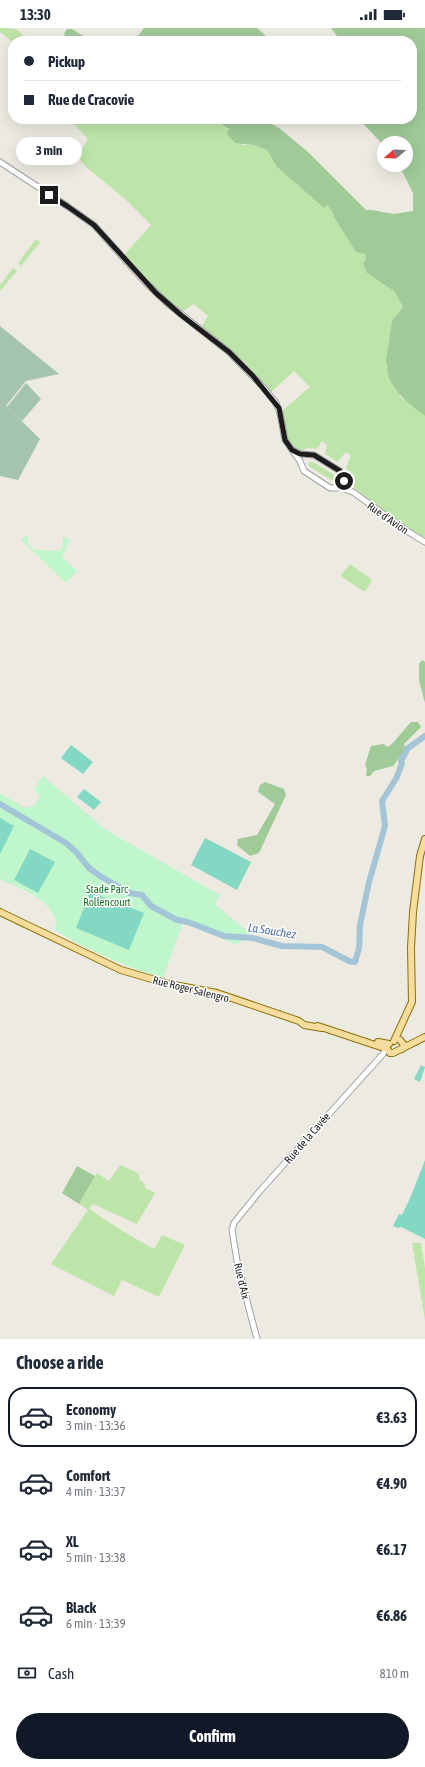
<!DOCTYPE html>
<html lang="en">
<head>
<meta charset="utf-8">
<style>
  body { margin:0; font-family:"Asap Condensed",sans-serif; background:#f6f6f7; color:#1f2937; height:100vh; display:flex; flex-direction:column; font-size:15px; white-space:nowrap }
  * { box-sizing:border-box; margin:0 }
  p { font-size:13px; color:#747a83 }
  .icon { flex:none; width:22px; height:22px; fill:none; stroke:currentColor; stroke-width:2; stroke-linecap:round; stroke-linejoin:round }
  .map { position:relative; height:1311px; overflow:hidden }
  .panel { display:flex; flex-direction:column; background:#fff; flex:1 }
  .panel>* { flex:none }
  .guide { position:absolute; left:8px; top:8px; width:409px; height:88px; border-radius:16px; box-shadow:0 4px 16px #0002; display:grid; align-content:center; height:88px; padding:0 16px; background:#fff }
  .needle { width:26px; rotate:251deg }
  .tools { position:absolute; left:377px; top:108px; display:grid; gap:8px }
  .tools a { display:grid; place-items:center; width:36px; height:36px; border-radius:50%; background:#fff; box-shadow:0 4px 16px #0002; font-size:20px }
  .end { position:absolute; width:18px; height:18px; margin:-9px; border:5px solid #1c1c1c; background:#fff; box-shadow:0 0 0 2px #fff }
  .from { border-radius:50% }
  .bubble { position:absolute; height:28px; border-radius:14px; background:#fff; box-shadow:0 4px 16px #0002; font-size:13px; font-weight:700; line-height:28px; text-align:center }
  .guide b { display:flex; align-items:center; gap:14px; height:38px; font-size:15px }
  .guide b+b { border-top:1px solid #e0e1e3 }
  .guide i { width:10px; height:10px; background:#1f2937 }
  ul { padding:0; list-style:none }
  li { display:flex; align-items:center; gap:12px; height:60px; margin:0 8px 6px; padding:0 8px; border:2px solid transparent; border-radius:16px }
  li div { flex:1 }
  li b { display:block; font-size:15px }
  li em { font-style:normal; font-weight:700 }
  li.current { border-color:#111827 }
  li>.icon { width:36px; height:36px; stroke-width:1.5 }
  h2 { padding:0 16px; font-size:18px; line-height:48px }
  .pay { display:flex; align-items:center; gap:10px; height:44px; padding:0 16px; font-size:15px }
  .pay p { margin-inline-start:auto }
  .cta { display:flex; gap:8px; margin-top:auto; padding:8px 16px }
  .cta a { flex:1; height:46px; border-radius:24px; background:#111827; color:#fff; font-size:16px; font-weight:700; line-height:46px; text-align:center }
  .status { display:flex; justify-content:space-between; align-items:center; height:28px; padding:0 20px; background:#fff; direction:ltr }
  .status svg { height:11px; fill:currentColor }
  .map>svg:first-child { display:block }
</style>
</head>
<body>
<div class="status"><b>13:30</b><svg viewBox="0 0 49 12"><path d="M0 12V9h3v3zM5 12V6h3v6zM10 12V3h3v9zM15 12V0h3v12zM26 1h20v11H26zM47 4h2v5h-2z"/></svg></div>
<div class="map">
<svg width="425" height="1311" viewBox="0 0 425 1311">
  <rect width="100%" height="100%" fill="#edeae2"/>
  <path fill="#bee5a9" d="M0,0C15,0 20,0 26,13L13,14L0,4Z
    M69,91H212L229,102L243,117H254L267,122L277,139L324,180L326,176L332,183L334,189L352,216L365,226L367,232L379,252L394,263L403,277L401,282L392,292L387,347L401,369L425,388V511L399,494L349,456L350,448L346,439L351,427L346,424L337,434L325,426L327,417L322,413L317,421L307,420L301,424C285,415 285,398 283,382L310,359L294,343L271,364L245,334L201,299L208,288L194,276L181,284C160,267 142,247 125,226L151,197L124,170L86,139L77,128L88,111Z
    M36,211L40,214L21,238L18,235Z
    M13,240L17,243L0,263V257Z
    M310,434H313L336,448V452L333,453L310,439L308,436Z
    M350,536L371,551L372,553L365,563H363L342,549L341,547Z
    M120,1137L138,1145L140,1152L145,1156V1160L155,1165L137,1196L93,1176L89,1181L124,1204L154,1221L162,1207L185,1217L159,1269L122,1252L114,1268L51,1236L88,1182L79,1176L97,1145L109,1153Z
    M412,1215H421L425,1240V1292Z"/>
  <path fill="#a0ca98" d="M144,0H257L265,7V13H134Z
    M331,0H425V388C410,377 396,366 388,348C386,343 389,338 386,333L392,292L401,282L403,278L394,263L367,245L363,235L366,232L365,226L356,224L334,189L332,183L327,177L324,180L277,139L267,122L254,117L235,115L227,106L229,101L212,91H263L279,100L308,124L366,182H372L394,186L413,183V165L399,137H406V115H384V118L359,91H412V13H341Z
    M67,1H72L91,13H71L64,6Z
    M422,632L425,634V675L419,652V636Z
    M411,694H418L421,699L404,716L406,721L393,738L374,743L370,748H366L367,741L365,737L371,718L384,716L387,719L391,717Z
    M265,754L284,761L286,767L259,825L250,828L237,817L238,811L257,807L275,776L258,764L260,757Z
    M77,1138L95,1148L79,1176L62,1165Z"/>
  <path fill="#a4c4ad" d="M0,298L59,346L26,353L6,378L40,411L18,452L0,448Z
    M26,355L41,371L22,393L7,379Z"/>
  <path fill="#c0f6cb" d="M26,508H28V516L35,522L60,523L63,518V508L70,512C66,518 66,523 62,529L77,543L66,555L21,512Z
    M43,748L106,802L220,867L215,876L250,906L236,917L183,894L163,950C135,942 110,931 85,919C74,913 63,908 54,900L57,894C46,867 24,863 0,851V765L25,780L33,778L40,769L34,761Z"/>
  <path fill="#83d8c3" d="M71,717L93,734L83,746L61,730Z
    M84,761L101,774L94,782L77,769Z
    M0,790L14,798L0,826Z
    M205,810L251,834L237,862L191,837Z
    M30,821L55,834L38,865L14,852Z
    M90,864L144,885L129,922L76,900Z
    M421,1037L425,1039L420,1054L414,1051Z
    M425,1132V1211L401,1199L398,1200L393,1198L399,1186L402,1187L411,1168Z"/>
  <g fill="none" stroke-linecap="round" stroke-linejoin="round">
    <path stroke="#a4c5d8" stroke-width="6" d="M0,776L66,815L76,824L89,840L100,848L130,865L142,867L151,878L177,892L188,894L224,908L253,910L282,918L322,919L349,933L355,934L359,920L360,897L369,854L385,798L382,773L397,749L402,735L401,733L408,720L425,708"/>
    <defs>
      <path id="minor" d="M0,134L67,178L94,197L145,254L167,275L229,324L264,360L276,375L280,385L285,412L300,433L304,443L330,460H337L342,457L344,450L340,443L314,427L300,426L292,422
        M339,459L353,464L407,503L425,514
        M257,1311L238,1239L232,1202L234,1195L259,1164L383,1026L386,1021"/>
      <path id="major" d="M0,884L121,942L169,956L217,965L299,993L304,997L322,1000
        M318,998L387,1021
        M400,1012L404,1017L402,1021
        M394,1013L412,974L411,920L413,884L420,828L425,811
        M378,1014L389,1016
        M387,1021L390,1025H393L425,1009"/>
    </defs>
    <use href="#minor" stroke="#a0a0a0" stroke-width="7"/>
    <use href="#major" stroke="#8b7208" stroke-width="8"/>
    <use href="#minor" stroke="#fff" stroke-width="5"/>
    <use href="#major" stroke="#f6dc9d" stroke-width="6"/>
  </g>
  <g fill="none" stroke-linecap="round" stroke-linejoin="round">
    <path stroke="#1c1c1c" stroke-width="5" d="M49,167L67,178L94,197L156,265L181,287L229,324L253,348L279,380L285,412L292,422L300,426L314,427L340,443L344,453"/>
  </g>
  <g text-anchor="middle" stroke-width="3" stroke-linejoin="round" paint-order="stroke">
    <g font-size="11" fill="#1c1c1c" stroke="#fff">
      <text transform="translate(388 490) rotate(35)" y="4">Rue d'Avion</text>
      <text transform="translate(191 961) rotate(14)" y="4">Rue Roger Salengro</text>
      <text transform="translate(307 1110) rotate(-49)" y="4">Rue de la Cavée</text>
      <text transform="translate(242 1253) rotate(77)" y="4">Rue d'Aix</text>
    </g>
    <g font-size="11" fill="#117226" stroke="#fff">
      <text x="107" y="865">Stade Parc<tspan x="107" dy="13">Rollencourt</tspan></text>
    </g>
    <g font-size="12" font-style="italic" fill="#4e6ea5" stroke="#fff">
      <text transform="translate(272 903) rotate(9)" y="4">La Souchez</text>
    </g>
  </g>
</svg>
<div class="tools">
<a><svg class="needle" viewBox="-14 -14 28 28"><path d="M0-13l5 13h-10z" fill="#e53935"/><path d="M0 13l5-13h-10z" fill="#747a83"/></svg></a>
</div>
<i class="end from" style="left:344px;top:453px"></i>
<i class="end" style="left:49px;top:167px"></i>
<div class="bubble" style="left:16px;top:109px;width:66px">3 min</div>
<div class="guide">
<b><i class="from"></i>Pickup</b>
<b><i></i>Rue de Cracovie</b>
</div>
</div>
<section class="panel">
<h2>Choose a ride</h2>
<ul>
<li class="current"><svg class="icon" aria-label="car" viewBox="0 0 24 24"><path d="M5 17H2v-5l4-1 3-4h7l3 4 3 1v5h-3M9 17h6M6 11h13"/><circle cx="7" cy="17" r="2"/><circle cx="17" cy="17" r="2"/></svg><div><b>Economy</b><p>3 min · 13:36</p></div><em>€3.63</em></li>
<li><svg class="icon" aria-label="car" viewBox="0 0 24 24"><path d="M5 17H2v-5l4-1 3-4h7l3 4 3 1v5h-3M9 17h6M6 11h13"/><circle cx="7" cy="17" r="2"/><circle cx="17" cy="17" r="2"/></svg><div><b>Comfort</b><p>4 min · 13:37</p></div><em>€4.90</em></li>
<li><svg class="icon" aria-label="car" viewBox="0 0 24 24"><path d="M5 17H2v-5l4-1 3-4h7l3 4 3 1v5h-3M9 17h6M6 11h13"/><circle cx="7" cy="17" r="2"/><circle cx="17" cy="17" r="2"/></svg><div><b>XL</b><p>5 min · 13:38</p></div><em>€6.17</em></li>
<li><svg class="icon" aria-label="car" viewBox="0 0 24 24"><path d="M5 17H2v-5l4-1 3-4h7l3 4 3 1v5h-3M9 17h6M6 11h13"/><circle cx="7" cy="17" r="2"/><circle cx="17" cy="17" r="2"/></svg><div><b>Black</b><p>6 min · 13:39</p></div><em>€6.86</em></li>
</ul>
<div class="pay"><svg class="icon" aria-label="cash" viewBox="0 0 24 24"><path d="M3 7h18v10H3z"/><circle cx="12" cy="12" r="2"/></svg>Cash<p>810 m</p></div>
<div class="cta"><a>Confirm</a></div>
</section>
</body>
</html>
